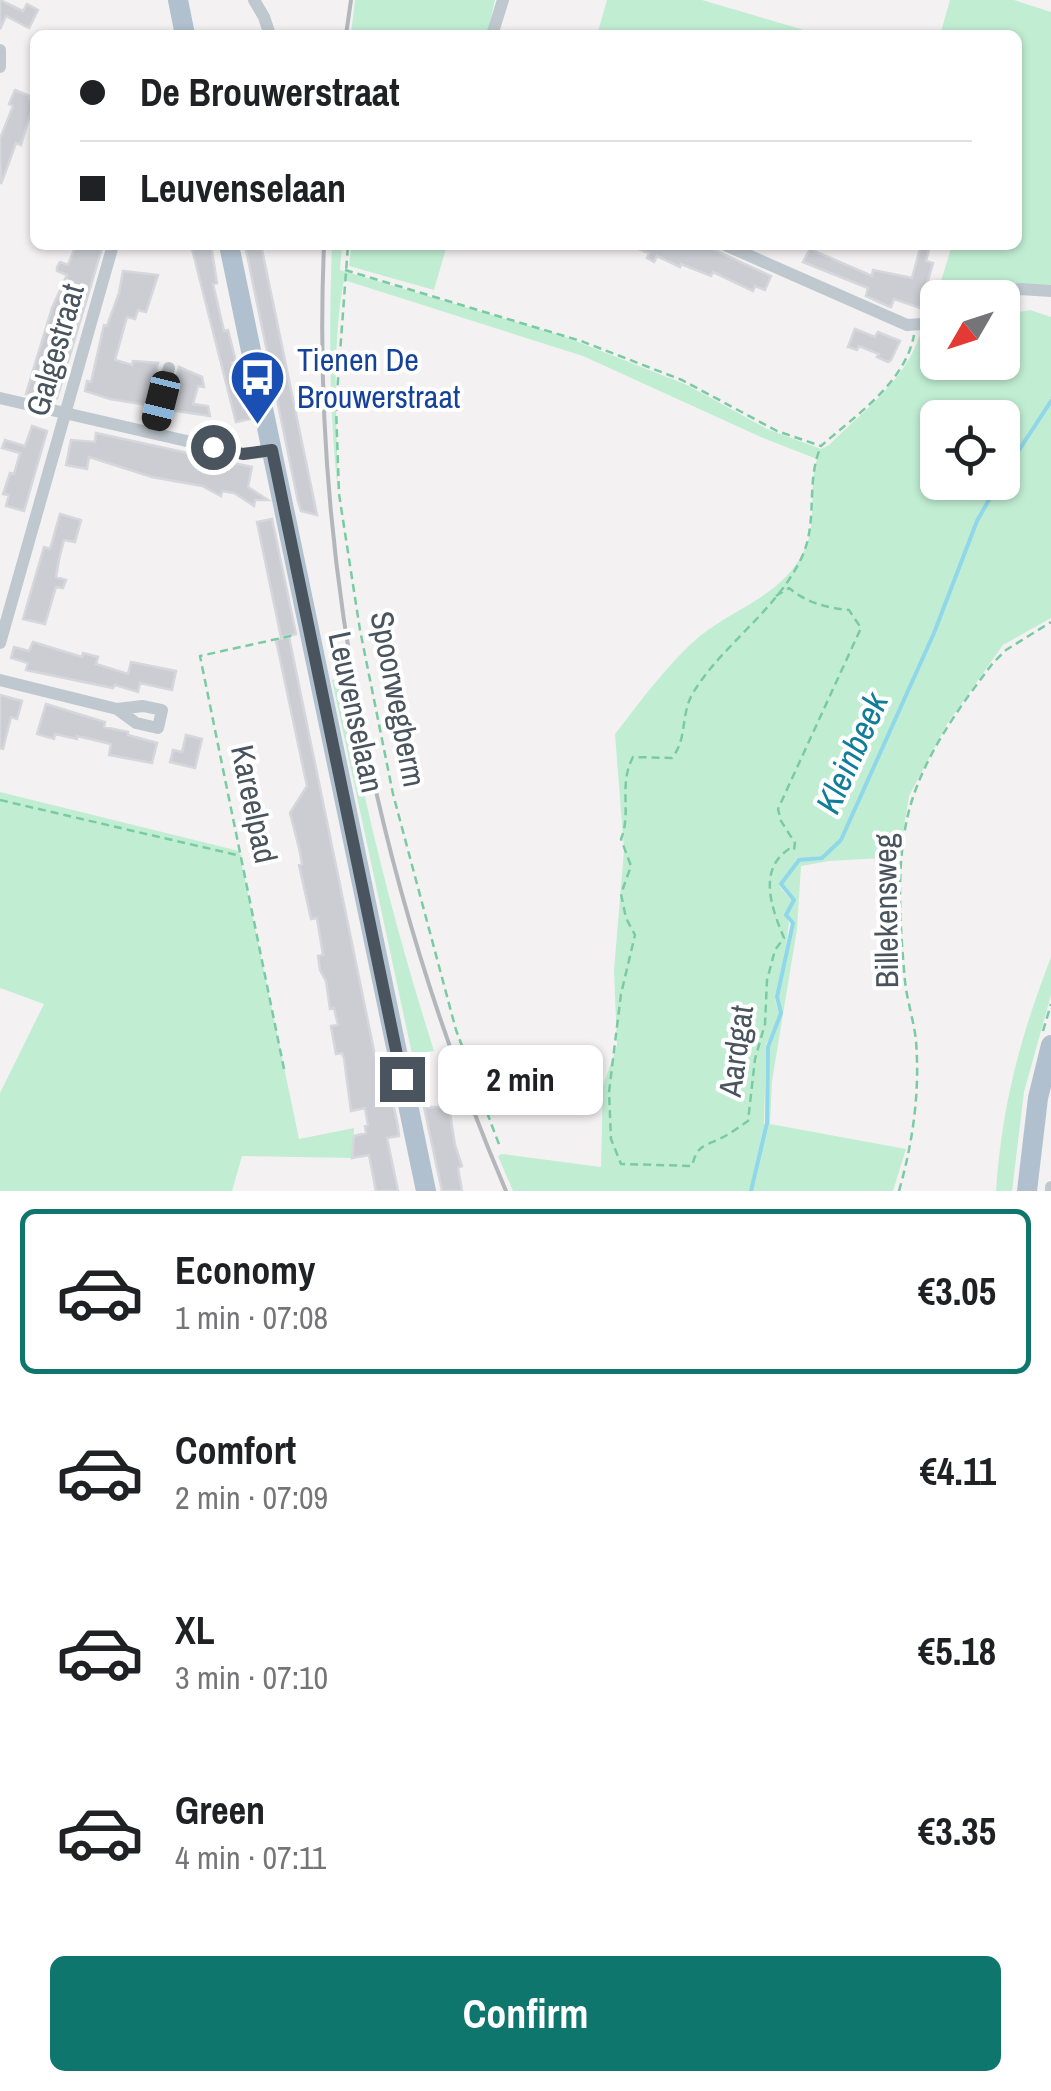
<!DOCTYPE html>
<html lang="en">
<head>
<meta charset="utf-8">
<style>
  body { margin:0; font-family:"Archivo Narrow",sans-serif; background:#f6f6f6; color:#202124; height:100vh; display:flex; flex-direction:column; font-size:38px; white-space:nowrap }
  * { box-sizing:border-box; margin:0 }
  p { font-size:32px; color:#757577 }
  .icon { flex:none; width:55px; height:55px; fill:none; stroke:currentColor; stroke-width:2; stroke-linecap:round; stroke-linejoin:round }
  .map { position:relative; height:1191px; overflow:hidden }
  .side { display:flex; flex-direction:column; background:#fff; flex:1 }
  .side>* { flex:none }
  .top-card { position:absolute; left:30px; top:30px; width:992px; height:220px; border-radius:15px; box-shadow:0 2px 8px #0004; display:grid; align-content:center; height:220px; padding:0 50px; background:#fff }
  .needle { width:65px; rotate:231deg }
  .controls { position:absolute; left:920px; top:280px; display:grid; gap:20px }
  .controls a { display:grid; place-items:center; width:100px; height:100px; border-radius:15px; background:#fff; box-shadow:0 2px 8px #0004; font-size:50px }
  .end { position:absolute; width:45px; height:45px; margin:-22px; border:12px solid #49545e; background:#fff; box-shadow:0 0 0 5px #fff }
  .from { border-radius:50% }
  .bubble { position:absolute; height:70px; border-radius:15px; background:#fff; box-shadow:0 2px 8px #0004; font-size:32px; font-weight:800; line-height:70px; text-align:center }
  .car { position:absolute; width:30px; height:60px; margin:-30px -15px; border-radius:12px; box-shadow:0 0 8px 2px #0007; background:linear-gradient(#222 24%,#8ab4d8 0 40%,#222 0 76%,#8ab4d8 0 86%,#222 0) }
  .top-card b { display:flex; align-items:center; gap:35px; height:95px; font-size:38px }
  .top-card b+b { border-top:2px solid #e0e0e0 }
  .top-card i { width:25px; height:25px; background:#202124 }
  ul { padding:18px 0 0; list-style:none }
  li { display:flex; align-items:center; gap:30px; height:165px; margin:0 20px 15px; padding:0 30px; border:5px solid transparent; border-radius:15px }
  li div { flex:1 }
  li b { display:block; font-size:38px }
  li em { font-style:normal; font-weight:800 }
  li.on { border-color:#0f766e }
  li>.icon { width:90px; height:90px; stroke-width:1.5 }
  .primary-button { display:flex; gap:20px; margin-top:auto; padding:20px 50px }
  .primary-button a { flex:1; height:115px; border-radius:15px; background:#0f766e; color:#fff; font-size:40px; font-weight:800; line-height:115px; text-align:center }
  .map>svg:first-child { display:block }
</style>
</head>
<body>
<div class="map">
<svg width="1051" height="1191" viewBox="0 0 1051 1191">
  <rect width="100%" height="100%" fill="#f3f1f1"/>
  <path fill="#c1eed3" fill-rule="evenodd" d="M355,0H495L487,35H351Z
    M607,0H702L821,35H597Z
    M950,0H1014L1051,12V287C1026,279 1010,288 987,296C973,301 953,297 938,298L937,318H930L952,245H1018V35H940Z
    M332,245H342L340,270L563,336L687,385L767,429L821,449L829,445C863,411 904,382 920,335L934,337L926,348L935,356L937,355L938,362H1002L1003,315L1030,310L1051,317V618L1003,645L947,724L909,796L899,857L829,861L801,866L797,929L772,1081L770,1124L906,1149L893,1191H513L498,1156L502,1154L601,1167L603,1086L617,1045L614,970L624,850L615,734C641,701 668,663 700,636C736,607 784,595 805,549C818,520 808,488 817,459L763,438L583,356L344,280C331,348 337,423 338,492C329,410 329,328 332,245ZM938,418H1002V482H938ZM820,856L824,859L799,862L783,885L796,901L788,914L794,927L778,996L782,1014L769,1050L768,1124H764L766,1044L775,1030L779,1013L775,999L786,946L789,923L785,914L792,901L779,886L797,859Z
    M406,245H447L434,290L349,266L351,250Z
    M341,679C364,806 395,928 434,1051L412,1054L332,680Z
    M0,792L239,851L299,1139L354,1128L352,1158L242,1156L232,1191H0V1093L44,1004L0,988Z
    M1051,957V995L1024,1092L1012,1191H996C1002,1104 1020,1038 1051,957Z"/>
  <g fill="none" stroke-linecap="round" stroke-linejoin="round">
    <path stroke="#90d7ea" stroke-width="4" d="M1002,476L1051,401
      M751,1191L767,1123L768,1047L781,1013L777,997L793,923L786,915L794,900L781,884L799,860L822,858L841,840L934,633L977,521L999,482"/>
  </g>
  <path fill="#cbcdd3" stroke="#d5d7dc" stroke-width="2.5" d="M0,0L23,11L27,4L38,10L29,28L6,16L0,29Z
    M15,90L30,96L29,99L34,101L21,145L16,143L1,184L0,139L13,106L9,104Z
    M76,245H103L57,398L26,394L52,308L67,275L57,271V267L60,262L68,265Z
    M191,245H211L217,283L213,284L224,331L228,330L236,362L232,363L243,408L247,407L250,419L236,422Z
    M245,245H261L317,515L301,511L298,501Z
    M629,245H704L771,276L765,290L755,286L753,291L713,272L711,276L681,264L680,267L657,256L654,262L647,258L649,253Z
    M921,245H930L926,261L933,263L920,308L894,299L891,307L888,306L866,296L868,288L803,262L810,249L872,276L873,270L912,278Z
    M123,271L158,275L146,312L138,310L135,319L127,317L115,360L132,365L133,361L158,363L148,405L110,399L85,391L87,381L91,382L104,325L107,326L119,293Z
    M855,329L875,337L878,332L900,341L891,360L888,362L877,357L879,354L859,346L857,350L848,347Z
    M179,367L202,377L204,387L198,386L193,404L208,406L210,416L169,410Z
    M32,426L47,431L24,511L6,506L9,495L3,494L10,473L14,474L20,453L2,448L5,440L25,446Z
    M96,433L252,467L248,487L268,500H255L254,506L234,493L222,491L221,496L202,486L152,477L89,457L87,469L66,465L71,440L95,442Z
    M60,514L81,520L75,542L64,540L59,559L56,577L66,580L63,588L56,587L45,624L23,619L44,547L50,549Z
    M272,519L296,634L281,637L257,522Z
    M289,637L379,1075L386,1104L393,1103L398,1127L399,1136L387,1138L398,1191H376L369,1155L352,1158L354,1136L366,1133L365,1126L368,1125L365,1108L351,1111L344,1058L342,1053L336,1054L331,1026L338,1025L334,1008L330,1009L326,981L320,970L318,956L323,955L317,918L311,919L299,865L302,864L299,848L290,813L307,786L276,640Z
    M33,642L82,657L83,653L98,657L96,664L128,674L131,662L176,671L172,690L140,683L138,692L115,685L113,688L26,670L28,663L11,658L14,647L29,651Z
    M0,695L22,701L17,719L11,717L3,749L0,748Z
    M46,704L105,722L104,727L128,732V735L157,743L152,763L109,755L111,744L77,736V739L55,734L54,739L37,734Z
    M186,735L202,739L195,768L170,762L173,750L182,752Z
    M424,1107H449L455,1145L462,1166L458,1168L462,1191H442Z"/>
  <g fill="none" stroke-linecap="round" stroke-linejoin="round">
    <path stroke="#7acba3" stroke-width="2.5" stroke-dasharray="8 5" stroke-linecap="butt" d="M397,245L366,248L348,245L336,407L339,494L360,630L393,794L456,1030L500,1147
      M345,270L581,341L682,380L777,431L821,446C856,415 905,383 914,335
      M776,596L789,588C807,603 827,608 849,610L861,628L778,809L781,821L795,843L794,850L789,849C757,870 772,909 784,938L775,950L767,980L765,1024L755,1059L748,1121C739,1127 729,1135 719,1139C702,1147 697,1146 692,1166L621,1164L611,1139L609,1092L621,994L635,935L626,918L621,894L631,866L621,839C632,812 618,785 633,757L672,758C688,738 680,715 693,693C721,646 775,612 801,559C819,522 805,483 821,446
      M0,800L241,856
      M1043,1031L1051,1004
      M284,1069L200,656L295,635
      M899,1191C913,1142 920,1092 916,1041C914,1021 907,1001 905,981C900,926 895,861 910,807C925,754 960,706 993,663L1006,650L1051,622"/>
    <path stroke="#bfc8cf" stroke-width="12" d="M254,0L264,17L270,35
      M492,35L503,0
      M0,50V67
      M725,245L907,325L938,323
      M992,298L1020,289L1051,291
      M0,398L243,454L272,451
      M153,433L169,368
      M0,643L113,245
      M0,680L117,709L143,706L162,710L158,728L136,723L117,709
      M1051,1191V1187"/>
    <path stroke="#b1c0ce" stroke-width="20" d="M178,0L185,35
      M229,245L426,1191
      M1027,1191L1038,1098L1051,1045"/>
    <path stroke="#b3b6bb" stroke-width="4" d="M346,35L351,0
      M324,245C310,567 380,895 506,1191"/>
  </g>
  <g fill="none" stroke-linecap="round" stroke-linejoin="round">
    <path stroke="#49545e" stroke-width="12" d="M213,447L243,454L272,450L402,1079"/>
  </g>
  <defs>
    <symbol id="bus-pin" viewBox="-11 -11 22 30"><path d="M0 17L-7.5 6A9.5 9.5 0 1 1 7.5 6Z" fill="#1a4fb4" stroke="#fff"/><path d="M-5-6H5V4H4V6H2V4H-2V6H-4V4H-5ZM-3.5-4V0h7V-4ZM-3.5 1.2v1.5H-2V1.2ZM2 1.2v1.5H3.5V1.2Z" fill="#fff"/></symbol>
  </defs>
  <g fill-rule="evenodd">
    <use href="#bus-pin" x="226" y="346" width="63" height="86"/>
  </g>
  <g text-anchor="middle" stroke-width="8" stroke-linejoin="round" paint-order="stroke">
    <g font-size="32" fill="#49545e" stroke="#fff">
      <text transform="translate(55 350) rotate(-74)" y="11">Galgestraat</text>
      <text transform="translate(398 699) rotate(79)" y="11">Spoorwegberm</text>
      <text transform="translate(356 712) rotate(78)" y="11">Leuvenselaan</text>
      <text transform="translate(254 804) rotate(78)" y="11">Kareelpad</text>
      <text transform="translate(886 911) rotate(-91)" y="11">Billekensweg</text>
      <text transform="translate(736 1051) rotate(-82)" y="11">Aardgat</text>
    </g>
    <g font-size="32" fill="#164399" stroke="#fff" text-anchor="start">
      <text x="297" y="371">Tienen De<tspan x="297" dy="37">Brouwerstraat</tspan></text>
    </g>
    <g font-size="35" font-style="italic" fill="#117d99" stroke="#fff">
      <text transform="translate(852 753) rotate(-66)" y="12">Kleinbeek</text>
    </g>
  </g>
</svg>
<div class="controls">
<a><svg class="needle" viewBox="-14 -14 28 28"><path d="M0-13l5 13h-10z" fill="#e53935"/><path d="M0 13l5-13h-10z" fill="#757577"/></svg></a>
<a><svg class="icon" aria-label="locate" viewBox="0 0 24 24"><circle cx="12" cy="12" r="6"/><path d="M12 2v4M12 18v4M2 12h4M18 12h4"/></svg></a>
</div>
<i class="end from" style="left:213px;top:447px"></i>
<i class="end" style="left:402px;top:1079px"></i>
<div class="bubble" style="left:438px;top:1045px;width:165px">2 min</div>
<i class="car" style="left:161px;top:401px;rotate:194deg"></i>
<div class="top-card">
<b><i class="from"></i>De Brouwerstraat</b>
<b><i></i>Leuvenselaan</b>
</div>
</div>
<section class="side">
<ul>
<li class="on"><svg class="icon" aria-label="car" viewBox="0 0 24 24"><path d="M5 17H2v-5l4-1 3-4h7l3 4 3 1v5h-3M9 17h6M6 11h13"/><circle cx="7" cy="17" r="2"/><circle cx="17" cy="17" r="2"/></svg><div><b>Economy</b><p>1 min · 07:08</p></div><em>€3.05</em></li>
<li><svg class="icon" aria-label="car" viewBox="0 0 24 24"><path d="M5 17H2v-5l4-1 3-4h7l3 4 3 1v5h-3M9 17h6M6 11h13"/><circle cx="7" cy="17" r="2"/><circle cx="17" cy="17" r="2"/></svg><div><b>Comfort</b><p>2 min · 07:09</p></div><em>€4.11</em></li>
<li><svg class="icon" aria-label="car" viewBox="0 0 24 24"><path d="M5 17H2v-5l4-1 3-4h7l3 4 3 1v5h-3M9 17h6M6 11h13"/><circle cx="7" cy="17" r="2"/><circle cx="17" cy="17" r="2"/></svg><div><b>XL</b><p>3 min · 07:10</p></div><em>€5.18</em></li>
<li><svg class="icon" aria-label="car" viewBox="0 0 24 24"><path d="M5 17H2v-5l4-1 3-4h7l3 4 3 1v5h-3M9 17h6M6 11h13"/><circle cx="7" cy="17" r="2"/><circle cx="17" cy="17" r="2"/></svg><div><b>Green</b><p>4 min · 07:11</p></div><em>€3.35</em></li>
</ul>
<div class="primary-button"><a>Confirm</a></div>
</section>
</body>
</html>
